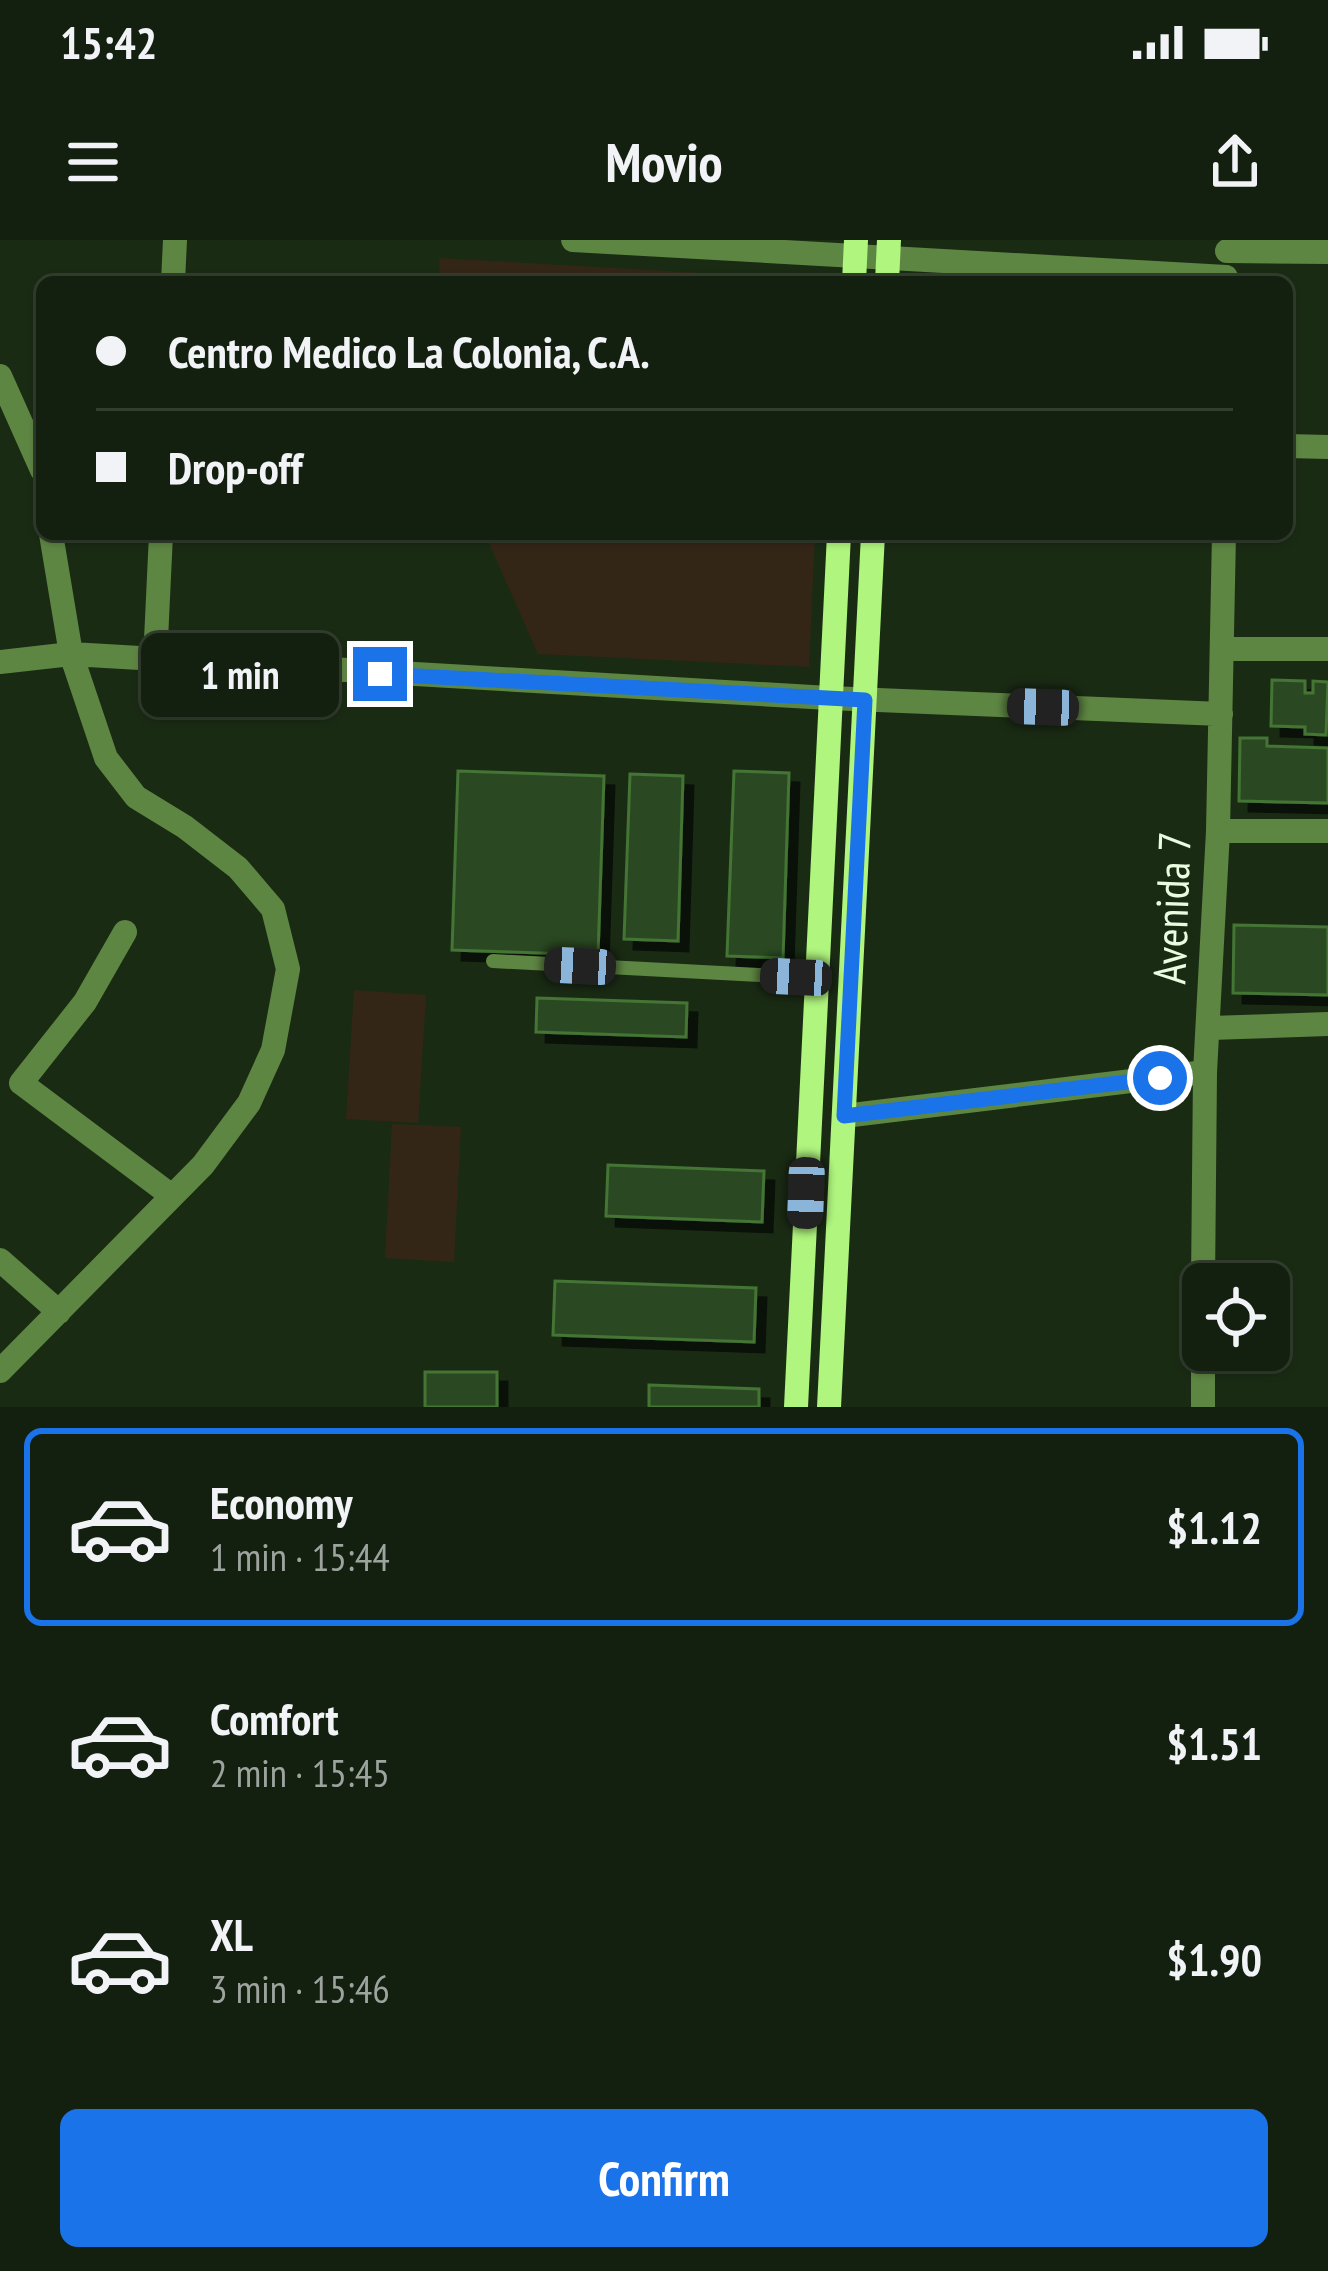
<!DOCTYPE html>
<html lang="en">
<head>
<meta charset="utf-8">
<style>
  body { margin:0; font-family:"PT Sans Narrow",sans-serif; background:#1d2818; color:#f1f3f6; height:100vh; display:flex; flex-direction:column; font-size:45px; white-space:nowrap }
  * { box-sizing:border-box; margin:0 }
  p { font-size:39px; color:#9da39e }
  .icon { flex:none; width:66px; height:66px; fill:none; stroke:currentColor; stroke-width:2; stroke-linecap:round; stroke-linejoin:round }
  .map { position:relative; height:1167px; overflow:hidden }
  .side { display:flex; flex-direction:column; background:#14200f; flex:1 }
  .side>* { flex:none }
  .guide { position:absolute; left:36px; top:36px; width:1257px; height:264px; border-radius:18px; box-shadow:0 3px 9px #0004,0 0 0 3px #333e2f; display:grid; align-content:center; height:264px; padding:0 60px; background:#14200f }
  .fabs { position:absolute; left:1182px; top:1023px; display:grid; gap:24px }
  .fabs a { display:grid; place-items:center; width:108px; height:108px; border-radius:18px; background:#14200f; box-shadow:0 3px 9px #0004,0 0 0 3px #333e2f; font-size:60px }
  .end { position:absolute; width:54px; height:54px; margin:-27px; border:15px solid #1a73e8; background:#fff; box-shadow:0 0 0 6px #fff }
  .from { border-radius:50% }
  .bubble { position:absolute; height:84px; border-radius:18px; background:#14200f; box-shadow:0 3px 9px #0004,0 0 0 3px #333e2f; font-size:39px; font-weight:600; line-height:84px; text-align:center }
  .car { position:absolute; width:36px; height:72px; margin:-36px -18px; border-radius:15px; box-shadow:0 0 9px 3px #0007; background:linear-gradient(#222 24%,#8ab4d8 0 40%,#222 0 76%,#8ab4d8 0 86%,#222 0) }
  .guide b { display:flex; align-items:center; gap:42px; height:114px; font-size:45px }
  .guide b+b { border-top:3px solid #333e2f }
  .guide i { width:30px; height:30px; background:#f1f3f6 }
  ul { padding:21px 0 0; list-style:none }
  li { display:flex; align-items:center; gap:36px; height:198px; margin:0 24px 18px; padding:0 36px; border:6px solid transparent; border-radius:18px }
  li div { flex:1 }
  li b { display:block; font-size:45px }
  li em { font-style:normal; font-weight:600 }
  li.selected { border-color:#1a73e8 }
  li>.icon { width:108px; height:108px; stroke-width:1.5 }
  .button { display:flex; gap:24px; margin-top:auto; padding:24px 60px }
  .button a { flex:1; height:138px; border-radius:18px; background:#1a73e8; color:#fff; font-size:48px; font-weight:600; line-height:138px; text-align:center }
  .status { display:flex; justify-content:space-between; align-items:center; height:84px; padding:0 60px; background:#14200f; direction:ltr }
  .status svg { height:33px; fill:currentColor }
  header { display:flex; justify-content:space-between; align-items:center; height:156px; padding:0 60px; background:#14200f; font-size:54px; font-weight:600 }
  .map>svg:first-child { display:block }
</style>
</head>
<body>
<div class="status"><b>15:42</b><svg viewBox="0 0 49 12"><path d="M0 12V9h3v3zM5 12V6h3v6zM10 12V3h3v9zM15 12V0h3v12zM26 1h20v11H26zM47 4h2v5h-2z"/></svg></div>
<header><svg class="icon" aria-label="menu" viewBox="0 0 24 24"><path d="M4 6h16M4 12h16M4 18h16"/></svg>Movio<svg class="icon" aria-label="share" viewBox="0 0 24 24"><path d="M12 15V3M7 8l5-5 5 5M5 13v7h14v-7"/></svg></header>
<div class="map">
<svg width="1328" height="1167" viewBox="0 0 1328 1167">
  <defs>
    <filter id="shadow"><feDropShadow dx="10" dy="10" stdDeviation="0" flood-color="#0009"/></filter>
  </defs>
  <rect width="100%" height="100%" fill="#1a2b14"/>
  <path fill="#342617" d="M439,18L828,40L827,42H440Z
    M485,294H815L809,427L538,414Z
    M354,750L426,755L418,883L346,879Z
    M392,884L461,887L454,1022L385,1018Z"/>
  <path fill="#2b4a21" stroke="#447435" stroke-width="3" filter="url(#shadow)" d="M1272,440L1305,441V453H1313V441L1328,442L1326,495L1305,494V487L1271,486Z
    M1240,498H1267V506L1328,508V563L1239,561Z
    M458,531L604,536L598,715L452,710Z
    M734,531L789,533L783,718L727,716Z
    M630,534L683,536L678,701L624,699Z
    M1234,685L1328,687V755L1233,753Z
    M537,758L687,763L686,797L536,792Z
    M608,925L764,931L762,982L606,976Z
    M555,1041L756,1048L754,1102L553,1095Z
    M425,1132H497V1167H425Z
    M649,1145L759,1149V1167H649Z"/>
  <g fill="none" stroke-linecap="round" stroke-linejoin="round">
    <path stroke="#5e8643" stroke-width="14" d="M493,721L816,738"/>
    <path stroke="#5e8643" stroke-width="24" d="M573,0L1226,37
      M1227,11L1328,12
      M173,42L175,0
      M0,136L42,230
      M1287,206L1328,207
      M1223,409H1328
      M155,421L161,294
      M0,422L71,414L829,458L1221,474
      M1218,591H1328
      M125,692L85,762L21,843L172,956
      M1210,788L1328,784
      M844,876L1205,832
      M0,1020L59,1072
      M1203,1044L1205,832L1218,591L1224,294
      M0,1131L203,925L249,863L273,810L288,729L273,669L238,628L185,587L136,557L106,518L71,414L51,294
      M1203,1167V1104"/>
    <path stroke="#b0f57e" stroke-width="24" d="M854,42L856,0
      M887,42L889,0
      M796,1167L839,294
      M829,1167L873,294"/>
  </g>
  <g fill="none" stroke-linecap="round" stroke-linejoin="round">
    <path stroke="#1a73e8" stroke-width="15" d="M380,434L865,460L844,876L1160,838"/>
  </g>
  <g text-anchor="middle" stroke-width="9" stroke-linejoin="round" paint-order="stroke">
    <g font-size="45" fill="#e9fce0" stroke="#1a2b14">
      <text transform="translate(1172 668) rotate(-88)" y="16">Avenida 7</text>
    </g>
  </g>
</svg>
<div class="fabs">
<a><svg class="icon" aria-label="locate" viewBox="0 0 24 24"><circle cx="12" cy="12" r="6"/><path d="M12 2v4M12 18v4M2 12h4M18 12h4"/></svg></a>
</div>
<i class="end from" style="left:1160px;top:838px"></i>
<i class="end" style="left:380px;top:434px"></i>
<div class="bubble" style="left:141px;top:393px;width:198px">1 min</div>
<i class="car" style="left:1043px;top:467px;rotate:272deg"></i>
<i class="car" style="left:580px;top:726px;rotate:273deg"></i>
<i class="car" style="left:796px;top:737px;rotate:273deg"></i>
<i class="car" style="left:806px;top:953px;rotate:182deg"></i>
<div class="guide">
<b><i class="from"></i>Centro Medico La Colonia, C.A.</b>
<b><i></i>Drop-off</b>
</div>
</div>
<section class="side">
<ul>
<li class="selected"><svg class="icon" aria-label="car" viewBox="0 0 24 24"><path d="M5 17H2v-5l4-1 3-4h7l3 4 3 1v5h-3M9 17h6M6 11h13"/><circle cx="7" cy="17" r="2"/><circle cx="17" cy="17" r="2"/></svg><div><b>Economy</b><p>1 min · 15:44</p></div><em>$1.12</em></li>
<li><svg class="icon" aria-label="car" viewBox="0 0 24 24"><path d="M5 17H2v-5l4-1 3-4h7l3 4 3 1v5h-3M9 17h6M6 11h13"/><circle cx="7" cy="17" r="2"/><circle cx="17" cy="17" r="2"/></svg><div><b>Comfort</b><p>2 min · 15:45</p></div><em>$1.51</em></li>
<li><svg class="icon" aria-label="car" viewBox="0 0 24 24"><path d="M5 17H2v-5l4-1 3-4h7l3 4 3 1v5h-3M9 17h6M6 11h13"/><circle cx="7" cy="17" r="2"/><circle cx="17" cy="17" r="2"/></svg><div><b>XL</b><p>3 min · 15:46</p></div><em>$1.90</em></li>
</ul>
<div class="button"><a>Confirm</a></div>
</section>
</body>
</html>
